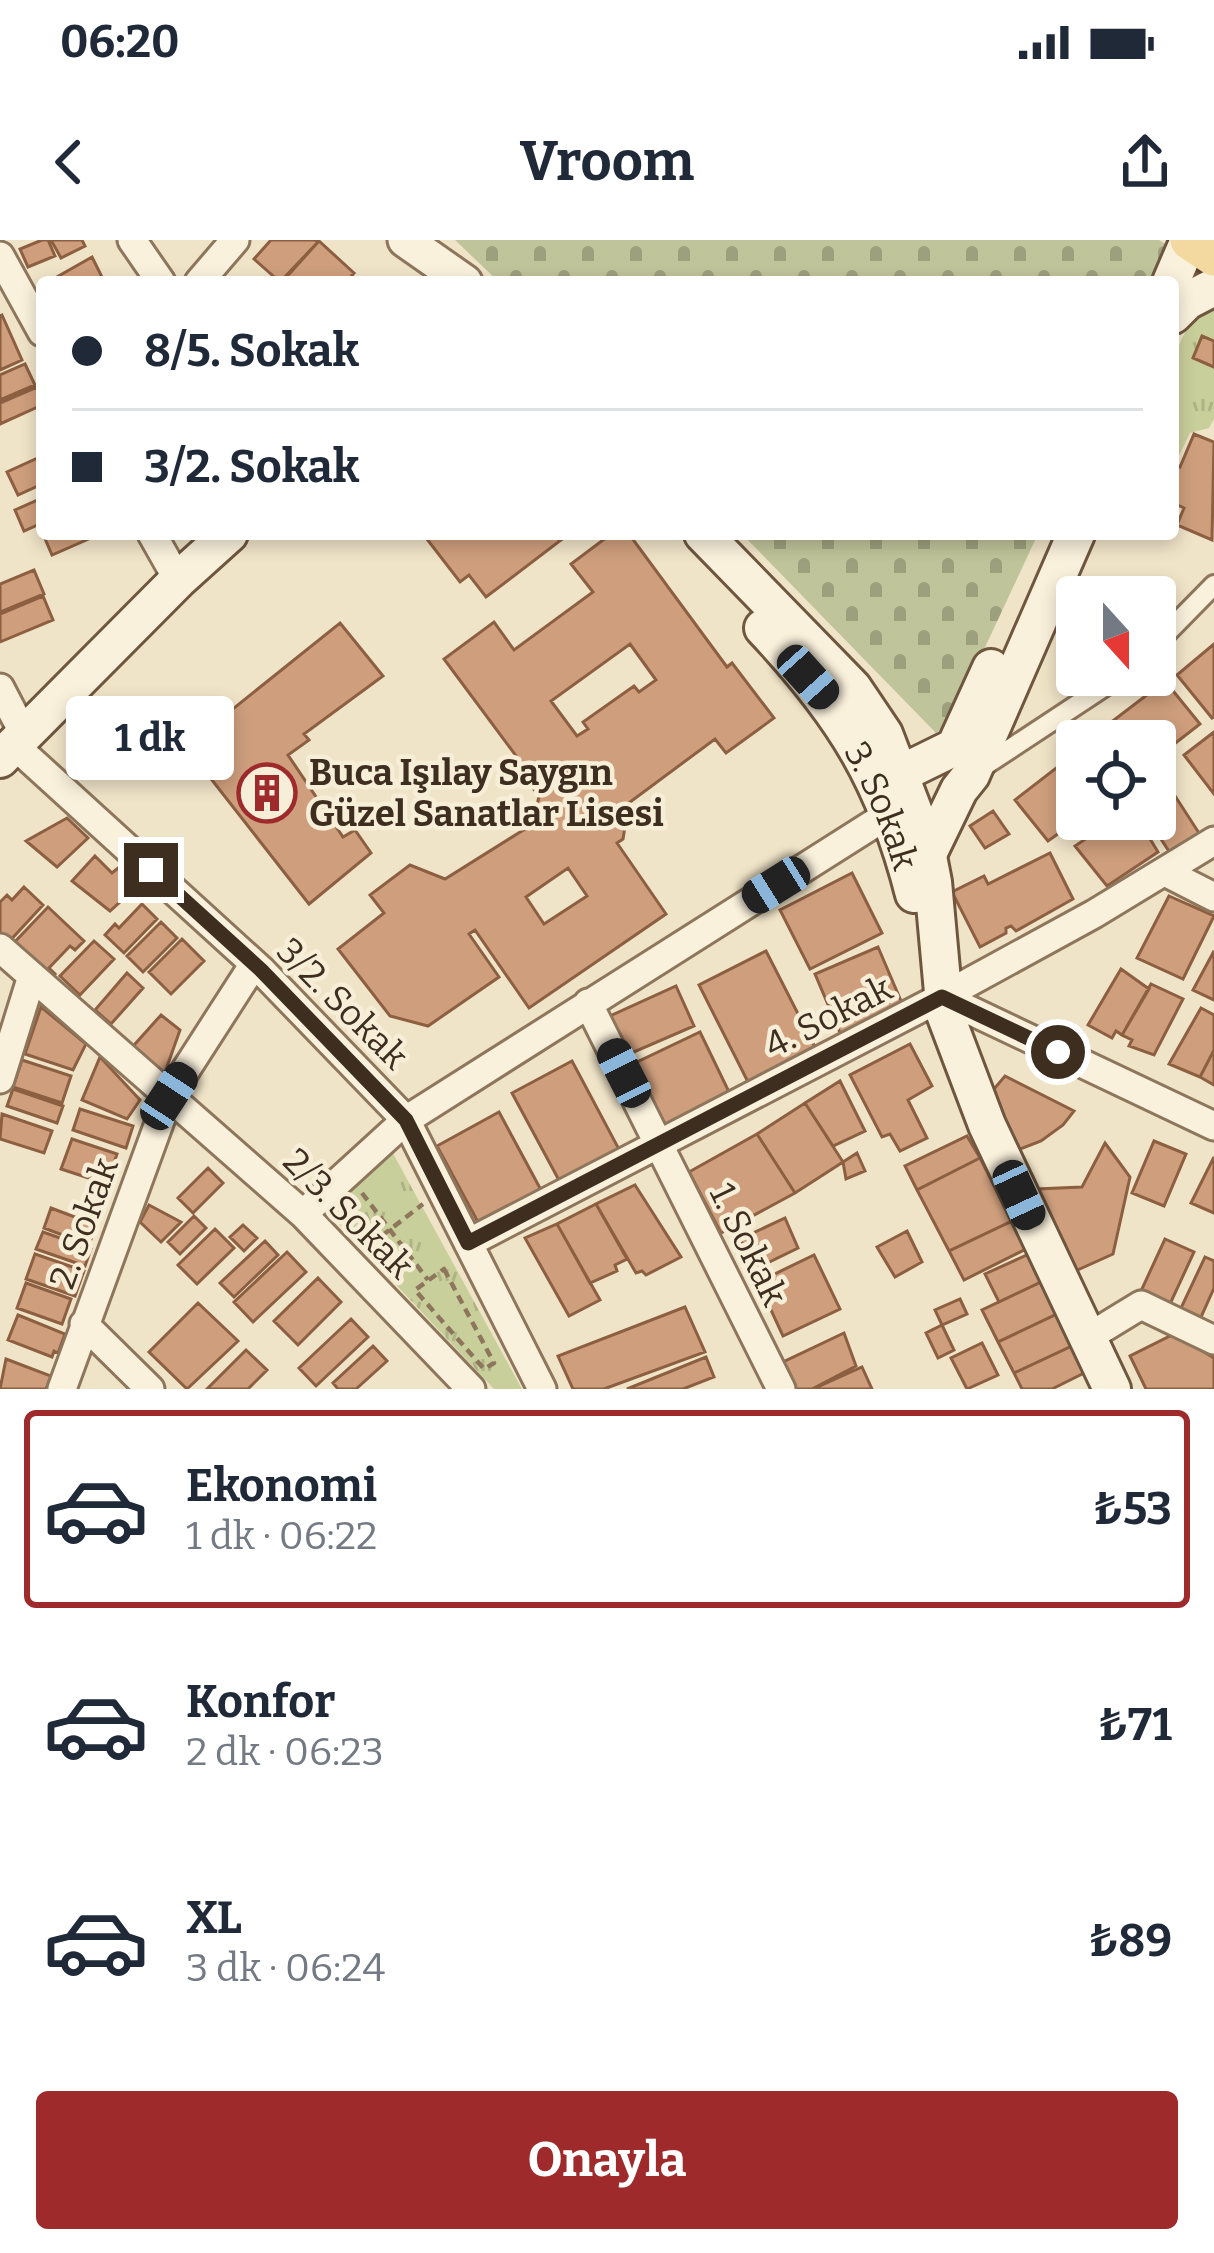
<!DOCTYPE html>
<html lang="tr">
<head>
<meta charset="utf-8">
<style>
  body { margin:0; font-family:Bitter,serif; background:#f2f2f3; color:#1f2937; height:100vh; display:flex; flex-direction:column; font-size:45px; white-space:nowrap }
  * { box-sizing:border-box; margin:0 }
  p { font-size:39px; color:#747a83 }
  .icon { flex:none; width:66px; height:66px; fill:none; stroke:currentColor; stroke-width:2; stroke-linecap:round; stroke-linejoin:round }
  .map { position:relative; height:1149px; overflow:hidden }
  .sheet { display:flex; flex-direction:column; background:#fff; flex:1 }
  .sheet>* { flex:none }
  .top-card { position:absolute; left:36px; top:36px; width:1143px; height:264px; border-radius:12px; box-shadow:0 6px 18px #0003; display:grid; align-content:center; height:264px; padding:0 36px; background:#fff }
  .needle { width:78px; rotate:159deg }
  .tools { position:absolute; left:1056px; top:336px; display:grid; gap:24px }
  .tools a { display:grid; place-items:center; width:120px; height:120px; border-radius:12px; background:#fff; box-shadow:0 6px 18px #0003; font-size:60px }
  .end { position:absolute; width:54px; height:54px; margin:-27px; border:15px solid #3d2e20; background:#fff; box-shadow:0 0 0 6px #fff }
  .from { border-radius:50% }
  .bubble { position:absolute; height:84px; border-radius:12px; background:#fff; box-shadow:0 6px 18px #0003; font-size:39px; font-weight:700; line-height:84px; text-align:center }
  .car { position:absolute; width:36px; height:72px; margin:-36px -18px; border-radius:15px; box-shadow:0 0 9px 3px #0007; background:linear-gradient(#222 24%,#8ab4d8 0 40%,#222 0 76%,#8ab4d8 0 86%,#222 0) }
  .top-card b { display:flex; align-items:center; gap:42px; height:114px; font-size:45px }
  .top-card b+b { border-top:3px solid #e0e1e3 }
  .top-card i { width:30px; height:30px; background:#1f2937 }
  ul { padding:21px 0 0; list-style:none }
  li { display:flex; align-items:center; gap:36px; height:198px; margin:0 24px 18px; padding:0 12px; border:6px solid transparent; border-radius:12px }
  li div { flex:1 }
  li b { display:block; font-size:45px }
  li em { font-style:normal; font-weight:700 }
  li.selected { border-color:#9e2a2b }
  li>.icon { width:108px; height:108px; stroke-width:1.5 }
  .cta { display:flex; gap:24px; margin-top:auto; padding:24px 36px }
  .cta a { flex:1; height:138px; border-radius:12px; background:#9e2a2b; color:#fff; font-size:48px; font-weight:700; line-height:138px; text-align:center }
  .status { display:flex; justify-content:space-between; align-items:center; height:84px; padding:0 60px; background:#fff; direction:ltr }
  .status svg { height:33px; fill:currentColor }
  header { display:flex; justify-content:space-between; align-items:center; height:156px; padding:0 36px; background:#fff; font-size:54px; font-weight:700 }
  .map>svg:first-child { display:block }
</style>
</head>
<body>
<div class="status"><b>06:20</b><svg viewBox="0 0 49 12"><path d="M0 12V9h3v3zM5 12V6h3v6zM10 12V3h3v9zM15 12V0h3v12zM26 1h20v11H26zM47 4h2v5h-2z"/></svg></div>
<header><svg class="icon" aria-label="back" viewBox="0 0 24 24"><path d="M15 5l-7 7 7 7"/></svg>Vroom<svg class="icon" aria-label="share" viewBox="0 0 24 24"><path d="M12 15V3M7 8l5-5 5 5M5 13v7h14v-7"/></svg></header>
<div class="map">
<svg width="1214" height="1149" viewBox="0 0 1214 1149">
  <defs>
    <pattern id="cemetery-stones" width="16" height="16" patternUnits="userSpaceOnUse" patternTransform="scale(3)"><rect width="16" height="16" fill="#bfc49a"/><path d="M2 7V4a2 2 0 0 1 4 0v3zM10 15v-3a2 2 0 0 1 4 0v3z" fill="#9ca07d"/></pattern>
    <pattern id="park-tufts" width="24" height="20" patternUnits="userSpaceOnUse" patternTransform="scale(3)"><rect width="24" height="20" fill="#c9cf9b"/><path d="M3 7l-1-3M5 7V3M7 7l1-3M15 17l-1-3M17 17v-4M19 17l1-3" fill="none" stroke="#aeb285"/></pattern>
  </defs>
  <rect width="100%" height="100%" fill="#f0e4c8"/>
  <path fill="url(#cemetery-stones)" d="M455,0H1159L1176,11L1161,42H499Z
    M742,294H1038L951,480L936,493Z"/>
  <path fill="url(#park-tufts)" d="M1214,64V179L1209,188L1190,193L1179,216L1173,218C1173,162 1159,96 1214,64Z
    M390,908L522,1149H494L324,968Z"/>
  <path fill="#cf9f7d" stroke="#8d5f41" stroke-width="3" fill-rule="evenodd" d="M42,0H48L55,16L28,27L20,9Z
    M51,0H82L85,6L61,18Z
    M271,0H315L318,2L280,42L254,19Z
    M319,1L354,33L346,42H282Z
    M92,17L102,37L92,42H48Z
    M2,75L22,120L0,130V76Z
    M1202,96L1214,101V127L1193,118Z
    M25,124L35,145L0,160V135Z
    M37,147L42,165L0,184V163Z
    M1194,194L1214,202L1212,300L1177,285L1184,268L1173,263V224L1180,227Z
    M42,216V244L18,255L7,232Z
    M42,258V283L24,291L15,270Z
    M43,294H100L52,315Z
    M423,294H563L565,297L486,357L469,335L460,342Z
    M611,294H629L727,427L732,423L774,478L726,513L715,499L622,568L627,574L623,599L617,603L666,674L529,768L475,690L469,694L499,737L428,786L390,776L338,709L384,673L370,655L410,625L445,639L533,584L539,556L526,539L531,536L444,419L494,382L514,410L593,352L571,324ZM630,404L656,440L639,452L634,446L583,482L588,489L577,496L551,461ZM568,628L587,656L544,684L526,657Z
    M34,330L44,354L0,372V344Z
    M43,356L53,380L0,402V374Z
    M340,383L383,436L304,494L309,500L288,515L343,597L355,590L371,613L309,664L190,512L193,501Z
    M1214,404V477L1212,478L1177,435Z
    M1165,441L1200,484L1155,519V501H1104L1097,493Z
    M1214,492V554L1184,515Z
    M1077,512L1079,579L1048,601L1015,560Z
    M1166,542L1199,593L1170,613L1148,579H1155V548Z
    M993,571L1009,594L985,608L970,586Z
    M67,578L88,598L57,627L26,601Z
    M1115,579H1138L1158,612L1107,646L1075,606Z
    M1050,613L1073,659L1016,691L1011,686L1006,688V693L980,707L952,652L984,636L988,644Z
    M95,616L112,633L123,624L141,643L110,671L72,641Z
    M852,633L882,693L810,729L780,670Z
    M24,647L43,665L5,706L0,701V662L7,655L12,660Z
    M1169,656L1214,676L1183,739L1137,718Z
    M142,664L157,679L124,713L105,695L115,684L119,688Z
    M48,667L84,701L75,710L70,706L49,728L55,734L46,743L9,708Z
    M161,682L177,698L143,732L127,716Z
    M182,699L204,721L171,754L149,732Z
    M94,701L114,719L80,755L60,736Z
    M878,707L904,768L841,795L815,734Z
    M766,711L817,811L750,846L699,745Z
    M1214,711V760L1193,750Z
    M1121,729L1149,749L1122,795L1116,791L1112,798L1088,785Z
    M127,733L143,748L111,784L95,770Z
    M1151,744L1183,759L1154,815L1129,806L1132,800L1122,795Z
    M676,746L694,786L627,815L610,776Z
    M41,767L86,804L73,830L25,814Z
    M1201,768L1214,775V810L1200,837L1169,824Z
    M161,775L180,790L164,835L127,813Z
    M700,792L731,856L666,888L635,823Z
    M910,804L932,846L908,860L927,898L900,911L890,894L882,897L850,835Z
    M1214,810V845L1200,837Z
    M100,817L140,860L127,879L82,860Z
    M22,820L71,836L62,863L13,847Z
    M572,821L621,913L561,944L512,853Z
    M1005,836L1074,871L1063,885L1041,901L1010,913L988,856Z
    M840,841L865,891L833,906L805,863Z
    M13,849L63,866L57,883L7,866Z
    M805,863L843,922L795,953L757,894Z
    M80,869L133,886L126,908L73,890Z
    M499,872L541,950L479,984L437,906Z
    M2,874L52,891L44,913L0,899Z
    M757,894L795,953L721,993L689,932Z
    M967,896L980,918L917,950L905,926Z
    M72,899L117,914L107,944L61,929Z
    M1154,901L1186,914L1164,966L1132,953Z
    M1105,903L1130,937L1113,1014L1073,1032L1037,949L1082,947Z
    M857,913L865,931L846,939L843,922Z
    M1214,917V973L1191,963Z
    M980,918L1012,981L949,1011L917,950Z
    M208,928L223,943L193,973L178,958Z
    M635,945L681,1017L646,1035L642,1031L636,1033L596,964Z
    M596,964L627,1019L615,1025L617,1031L590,1043L557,984Z
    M149,965L181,982L161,1002L140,982Z
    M51,968L96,985L89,1005L44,988Z
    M194,976L206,988L180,1014L168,1002Z
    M785,978L798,1008L755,1029L740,999Z
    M1012,981L1026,1009L964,1040L949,1011Z
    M557,984L600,1060L569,1076L525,998Z
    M243,985L257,998L244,1011L230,997Z
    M215,989L234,1008L197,1044L178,1025Z
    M907,991L922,1022L895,1037L877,1007Z
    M43,992L91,1009L85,1026L36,1009Z
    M1165,999L1194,1012L1170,1064L1141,1051Z
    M265,1001L278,1015L234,1057L220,1043Z
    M287,1012L306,1032L253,1082L234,1062Z
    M35,1014L84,1031L75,1056L26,1039Z
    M1029,1014L1043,1041L999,1062L985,1034Z
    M814,1015L840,1069L783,1096L758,1042Z
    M1205,1017L1214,1021V1048L1201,1077L1181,1068Z
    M318,1038L341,1062L298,1105L274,1081Z
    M1043,1041L1059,1073L998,1102L982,1070Z
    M26,1043L71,1059L62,1084L17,1068Z
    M960,1059L967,1074L942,1085L935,1070Z
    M198,1063L238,1101L187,1149L149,1112Z
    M685,1067L705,1112L604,1149H573L558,1116Z
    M1059,1073L1074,1105L1014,1133L998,1102Z
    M18,1075L65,1094L58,1113L54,1111L52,1117L8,1100Z
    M351,1079L368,1097L316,1146L299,1128Z
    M942,1085L954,1110L938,1118L926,1093Z
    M844,1093L856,1126L812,1149H795L781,1123Z
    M1174,1094L1214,1118V1149H1146L1130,1116Z
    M982,1103L998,1135L967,1149L951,1118Z
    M1074,1105L1086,1132L1052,1149H1022L1014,1133Z
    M373,1106L387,1121L356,1149H338L333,1143Z
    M246,1110L267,1130L248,1149H207Z
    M706,1117L714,1137L683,1149H627Z
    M6,1119L51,1136L46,1149H0Z
    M862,1127L872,1149H813Z"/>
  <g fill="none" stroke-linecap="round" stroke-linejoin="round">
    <defs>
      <path id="pedestrian" d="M1155,405L1214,345
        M981,528L1122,435"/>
      <path id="minor" d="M132,0L161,42
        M0,16L42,92
        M199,42L235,0
        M152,294L178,340
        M0,448L24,494
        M14,505L261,730L406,880L542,1149
        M1165,632L1214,657
        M0,708L303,974L471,1149
        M942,757L1214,886
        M588,763L781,1149
        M0,839L32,736
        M303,974L406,880L889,574
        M468,1003L942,757L1094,674L1214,601
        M84,1084L150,1149
        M1087,1098L1141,1065L1214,1100
        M62,1149L169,856L254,724"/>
      <path id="tertiary" d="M405,0L465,42"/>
      <g id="secondary">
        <path d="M1171,42L1189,0"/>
        <path d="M1173,75L1187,61L1214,47"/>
        <path d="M703,294L853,448L884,494L925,601L933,642L945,774L987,885L1112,1149"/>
        <path id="s1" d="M763,388C843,473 885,540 914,654"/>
        <path d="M0,519L178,340L229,294"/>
        <path d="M890,551L902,533L955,507L991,428"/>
        <path d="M928,614L959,550L971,535L1076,294"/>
      </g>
      <path id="primary" d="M1190,0L1214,16"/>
    </defs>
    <use href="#pedestrian" stroke="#8d765c" stroke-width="24"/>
    <use href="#minor" stroke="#8d765c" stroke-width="33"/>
    <use href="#tertiary" stroke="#8d765c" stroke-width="39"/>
    <use href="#secondary" stroke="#6f573f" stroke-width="42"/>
    <use href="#primary" stroke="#5b4430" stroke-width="45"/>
    <path stroke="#8d765c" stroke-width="4.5" stroke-dasharray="9 6" stroke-linecap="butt" d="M362,953L428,1040
      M370,1005L423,964
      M444,1029L494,1123L484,1129L415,1050Z"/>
    <use href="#pedestrian" stroke="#faf1dc" stroke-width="18"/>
    <use href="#minor" stroke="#faf1dc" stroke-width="27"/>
    <use href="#tertiary" stroke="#faf1dc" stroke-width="33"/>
    <use href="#secondary" stroke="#faf1dc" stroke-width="36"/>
    <use href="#primary" stroke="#f3d9a0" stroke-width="39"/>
  </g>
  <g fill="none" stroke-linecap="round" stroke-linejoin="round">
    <path stroke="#3d2e20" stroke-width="15" d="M151,630L261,730L406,880L468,1003L942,757L1058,812"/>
  </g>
  <defs>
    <symbol id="building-ring" viewBox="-11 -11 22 22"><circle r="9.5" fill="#f7eed8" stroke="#9e2a2b" stroke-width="1.5"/><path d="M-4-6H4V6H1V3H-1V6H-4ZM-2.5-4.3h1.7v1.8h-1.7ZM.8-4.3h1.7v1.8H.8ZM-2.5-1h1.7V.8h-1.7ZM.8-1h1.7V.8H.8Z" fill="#9e2a2b"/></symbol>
  </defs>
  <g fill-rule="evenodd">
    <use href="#building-ring" x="234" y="520" width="66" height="66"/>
  </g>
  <g text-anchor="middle" stroke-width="9" stroke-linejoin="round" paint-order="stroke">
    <g font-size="36" font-weight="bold" fill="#3d2e20" stroke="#f7eed8" text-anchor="start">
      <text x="309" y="545">Buca Işılay Saygın<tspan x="309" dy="41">Güzel Sanatlar Lisesi</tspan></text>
    </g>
    <g font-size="36" fill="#3d2e20" stroke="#f7eed8">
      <text dy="13" stroke="none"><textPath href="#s1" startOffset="216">3. Sokak</textPath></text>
      <text transform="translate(343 763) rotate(45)" y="13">3/2. Sokak</text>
      <text transform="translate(828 776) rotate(-27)" y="13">4. Sokak</text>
      <text transform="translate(349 973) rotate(45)" y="13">2/3. Sokak</text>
      <text transform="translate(83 983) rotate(-70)" y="13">2. Sokak</text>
      <text transform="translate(749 1004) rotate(64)" y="13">1. Sokak</text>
    </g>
  </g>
</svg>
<div class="tools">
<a><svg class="needle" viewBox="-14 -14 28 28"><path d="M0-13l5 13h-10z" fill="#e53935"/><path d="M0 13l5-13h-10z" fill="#747a83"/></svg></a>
<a><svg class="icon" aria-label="locate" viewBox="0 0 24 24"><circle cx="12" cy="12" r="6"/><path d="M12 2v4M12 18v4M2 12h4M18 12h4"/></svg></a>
</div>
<i class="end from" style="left:1058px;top:812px"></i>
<i class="end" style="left:151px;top:630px"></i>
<div class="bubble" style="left:66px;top:456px;width:168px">1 dk</div>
<i class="car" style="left:808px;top:437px;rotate:138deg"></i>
<i class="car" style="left:776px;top:645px;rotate:238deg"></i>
<i class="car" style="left:624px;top:833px;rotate:333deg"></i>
<i class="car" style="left:169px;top:856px;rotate:33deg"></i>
<i class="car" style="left:1019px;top:955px;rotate:155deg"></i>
<div class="top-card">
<b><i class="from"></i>8/5. Sokak</b>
<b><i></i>3/2. Sokak</b>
</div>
</div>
<section class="sheet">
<ul>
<li class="selected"><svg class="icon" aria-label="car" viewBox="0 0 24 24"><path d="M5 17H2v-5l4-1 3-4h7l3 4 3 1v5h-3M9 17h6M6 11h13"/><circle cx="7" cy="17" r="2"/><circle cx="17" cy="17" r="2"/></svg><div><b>Ekonomi</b><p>1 dk · 06:22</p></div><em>₺53</em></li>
<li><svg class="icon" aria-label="car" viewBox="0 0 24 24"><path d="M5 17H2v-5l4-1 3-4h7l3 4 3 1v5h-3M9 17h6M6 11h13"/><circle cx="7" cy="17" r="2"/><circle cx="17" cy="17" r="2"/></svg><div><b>Konfor</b><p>2 dk · 06:23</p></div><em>₺71</em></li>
<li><svg class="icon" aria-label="car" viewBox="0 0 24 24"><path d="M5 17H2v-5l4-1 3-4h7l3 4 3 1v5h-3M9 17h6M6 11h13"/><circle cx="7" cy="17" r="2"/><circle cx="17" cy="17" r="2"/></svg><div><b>XL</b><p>3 dk · 06:24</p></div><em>₺89</em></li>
</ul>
<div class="cta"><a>Onayla</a></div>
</section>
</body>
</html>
